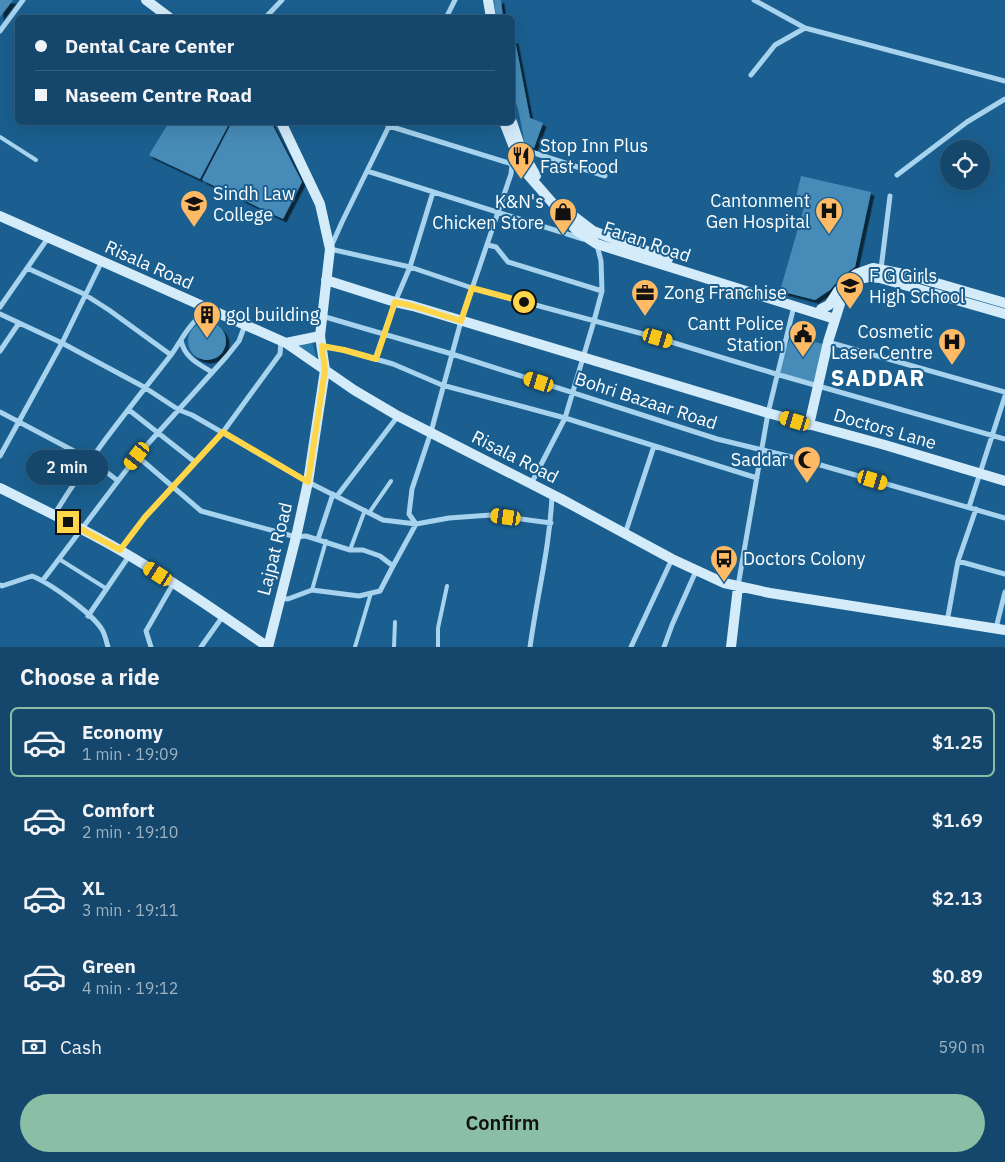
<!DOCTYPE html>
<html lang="en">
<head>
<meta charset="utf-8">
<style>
  body { margin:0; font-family:"IBM Plex Sans",sans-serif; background:#1d4e71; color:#f1f3f6; height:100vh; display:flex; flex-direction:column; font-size:19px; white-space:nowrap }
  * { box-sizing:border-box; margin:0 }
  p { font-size:16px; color:#9db2c1 }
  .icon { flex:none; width:28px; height:28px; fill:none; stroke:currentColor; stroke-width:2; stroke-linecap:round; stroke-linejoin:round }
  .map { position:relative; height:647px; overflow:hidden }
  .sheet { display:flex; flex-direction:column; background:#14476b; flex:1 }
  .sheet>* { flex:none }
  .guide { position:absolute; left:15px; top:15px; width:500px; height:110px; border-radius:8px; box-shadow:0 5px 20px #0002,0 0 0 1px #335f7e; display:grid; align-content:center; height:110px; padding:0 20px; background:#14476b }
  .tools { position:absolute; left:940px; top:140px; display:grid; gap:10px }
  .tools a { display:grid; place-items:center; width:50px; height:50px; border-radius:50%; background:#14476b; box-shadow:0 5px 20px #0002,0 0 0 1px #335f7e; font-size:25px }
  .end { position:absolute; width:22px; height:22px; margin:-11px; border:6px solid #ffd54a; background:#111; box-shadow:0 0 0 2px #111 }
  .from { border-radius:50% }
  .bubble { position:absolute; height:35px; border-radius:18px; background:#14476b; box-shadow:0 5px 20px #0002,0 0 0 1px #335f7e; font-size:16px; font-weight:600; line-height:35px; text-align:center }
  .car { position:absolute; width:15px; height:30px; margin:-15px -8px; border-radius:6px; box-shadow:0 0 4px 1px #0007; background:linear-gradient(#f5c518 24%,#345 0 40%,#f5c518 0 76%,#345 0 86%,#f5c518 0) }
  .guide b { display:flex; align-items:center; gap:18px; height:48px; font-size:19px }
  .guide b+b { border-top:1px solid #335f7e }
  .guide i { width:12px; height:12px; background:#f1f3f6 }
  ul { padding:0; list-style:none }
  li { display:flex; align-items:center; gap:15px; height:70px; margin:0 10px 8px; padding:0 10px; border:2px solid transparent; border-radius:8px }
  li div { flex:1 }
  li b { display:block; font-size:19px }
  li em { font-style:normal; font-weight:600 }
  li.on { border-color:#8abfa5 }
  li>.icon { width:45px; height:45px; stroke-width:1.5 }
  h2 { padding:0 20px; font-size:22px; line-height:60px }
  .pay { display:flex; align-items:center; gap:12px; height:55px; padding:0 20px; font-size:19px }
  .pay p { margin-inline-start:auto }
  .cta { display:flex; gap:10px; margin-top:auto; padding:10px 20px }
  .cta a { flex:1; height:58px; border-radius:30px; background:#8abfa5; color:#111; font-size:20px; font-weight:600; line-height:58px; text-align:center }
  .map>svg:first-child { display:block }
</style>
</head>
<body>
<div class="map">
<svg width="1005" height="647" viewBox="0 0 1005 647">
  <defs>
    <filter id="shadow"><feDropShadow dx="3.5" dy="3.5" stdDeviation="0" flood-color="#0009"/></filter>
  </defs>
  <rect width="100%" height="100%" fill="#1a5f8f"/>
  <path fill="#2a79ab" d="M311,339L317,359L296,347Z"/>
  <path fill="#478cb8" filter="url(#shadow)" d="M0,0H13L0,17Z
    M494,0H501L503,18H496Z
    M512,40H515L530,118L543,123L534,148L525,145L519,113L512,88Z
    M169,122H230L200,179L149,155Z
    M232,122H271L302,182L283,219L202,180Z
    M801,176L871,192L855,267L842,276L830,290L815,300L780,291L805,204L795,201Z
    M188 341a19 19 0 1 1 38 0a19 19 0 1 1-38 0Z
    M791,336L827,345L817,383L777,372Z"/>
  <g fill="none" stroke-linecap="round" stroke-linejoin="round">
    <path stroke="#a7d3ee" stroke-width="4" d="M0,137L36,160
      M369,513L391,481
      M350,550L365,510
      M59,559L107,589
      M312,590L326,541
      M355,647L371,593
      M394,647L395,622
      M438,647V628L447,586"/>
    <path stroke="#a7d3ee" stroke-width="5" d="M754,0L805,28
      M265,18L282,0
      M446,18L455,0
      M0,31L23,0
      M751,75L775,45L805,28L1005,81
      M384,122L389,126L515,165
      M391,122L342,222L330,249L410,267L472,288L658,338L776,374L1005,439
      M522,149L605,176
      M367,171L583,239
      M897,175L967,122L1005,99
      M488,245L496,247L508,262L602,291
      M27,268L84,294L109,310L171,355
      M881,269L890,196
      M0,307L48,238
      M0,314L62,343L144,387L179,410L192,415L308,482L383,520L416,524L449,518L491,515L551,523
      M322,316L452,354L717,439L796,458L1005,518
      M181,340C184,357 198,364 212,372
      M828,342L1005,392
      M322,346L344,350L393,364L442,385L565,418L757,478
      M0,351L19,323
      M375,359L395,302L410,267L433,192
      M129,410L195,462
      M0,412L91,460L118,481
      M0,456L62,343L102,261
      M137,456L201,511L296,537L306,536L350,550H363L380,556L393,566L416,524L409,514L412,489L431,432L461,321L511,174L512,164
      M531,484L565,418L594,321L602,291L601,261L597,245
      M337,496L398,416
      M969,507L1005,396
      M54,515C88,459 130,407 171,355C179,344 185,331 195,321C199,316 204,312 210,311
      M625,534L654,446
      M318,539L333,494
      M120,550L145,517L223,432L280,354L281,342
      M958,561L1005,574
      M43,580L137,456L227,356L239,341L245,325
      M0,585L2,586L32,576C50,583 90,612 101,628C105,633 106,641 108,647
      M738,586L768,413L794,306
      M280,598L288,599L312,590L359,596L380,591L393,566
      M88,616L129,556
      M947,622L958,561L976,509
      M996,628L1005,592
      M151,647L146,631L173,584
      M201,647L223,616
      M530,647C537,596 550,546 552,495
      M631,647L672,559
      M664,647L672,625L696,571"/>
    <path stroke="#d4ebfa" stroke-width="10" d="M146,0L170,18
      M488,0L491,18
      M504,122L522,168L577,231L597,244L835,319
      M512,122L521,149L536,176
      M563,208L593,231L668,259
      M0,216L286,343L354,390L398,416L561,499L672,559L724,583L770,593L1005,630
      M326,280L395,302L413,306L768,413L885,445L1005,481
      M821,309L829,305L838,291L856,274L873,268L909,275L1005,303
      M286,343L320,336
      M809,425L828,342L844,291L853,282L859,279L869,277L880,278L1005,314
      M0,488C40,508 80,527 118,549C170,579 219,613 268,647
      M268,647L296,537L308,482L325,370L320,336L330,249L320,204L281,122
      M731,647L738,587"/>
  </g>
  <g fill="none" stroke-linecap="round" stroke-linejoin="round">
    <path stroke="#ffd54a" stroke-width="6" d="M68,522L120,550L145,517L223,432L308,482L325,370L322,346L344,350L376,359L395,302L413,306L461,321L472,288L524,302"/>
  </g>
  <defs>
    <symbol id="restaurant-pin" viewBox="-11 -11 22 30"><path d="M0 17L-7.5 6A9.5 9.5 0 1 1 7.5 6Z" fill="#ffba65" stroke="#1a5f8f"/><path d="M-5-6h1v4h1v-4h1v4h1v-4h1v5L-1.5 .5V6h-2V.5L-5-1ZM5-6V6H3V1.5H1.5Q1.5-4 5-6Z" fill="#111"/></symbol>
    <symbol id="university-pin" viewBox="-11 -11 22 30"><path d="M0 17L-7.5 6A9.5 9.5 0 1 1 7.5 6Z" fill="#ffba65" stroke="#1a5f8f"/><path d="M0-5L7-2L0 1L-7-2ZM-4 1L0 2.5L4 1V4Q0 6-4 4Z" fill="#111"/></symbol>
    <symbol id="hospital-pin" viewBox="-11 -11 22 30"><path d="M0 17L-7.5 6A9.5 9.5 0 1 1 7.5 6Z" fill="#ffba65" stroke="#1a5f8f"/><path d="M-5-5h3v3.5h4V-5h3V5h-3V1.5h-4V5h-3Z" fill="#111"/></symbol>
    <symbol id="shop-pin" viewBox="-11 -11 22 30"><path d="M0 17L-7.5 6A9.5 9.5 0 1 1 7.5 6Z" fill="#ffba65" stroke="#1a5f8f"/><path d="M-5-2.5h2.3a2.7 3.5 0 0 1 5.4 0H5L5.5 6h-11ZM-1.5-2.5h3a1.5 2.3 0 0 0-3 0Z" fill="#111"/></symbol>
    <symbol id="school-pin" viewBox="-11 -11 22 30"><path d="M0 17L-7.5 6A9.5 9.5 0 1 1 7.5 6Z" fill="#ffba65" stroke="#1a5f8f"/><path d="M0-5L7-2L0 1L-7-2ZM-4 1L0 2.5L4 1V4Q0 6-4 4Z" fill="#111"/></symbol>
    <symbol id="office-pin" viewBox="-11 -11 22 30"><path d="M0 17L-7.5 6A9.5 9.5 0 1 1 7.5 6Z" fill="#ffba65" stroke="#1a5f8f"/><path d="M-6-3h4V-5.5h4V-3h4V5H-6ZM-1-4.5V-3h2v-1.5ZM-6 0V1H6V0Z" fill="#111"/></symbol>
    <symbol id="building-pin" viewBox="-11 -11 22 30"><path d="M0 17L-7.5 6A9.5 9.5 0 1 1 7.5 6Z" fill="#ffba65" stroke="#1a5f8f"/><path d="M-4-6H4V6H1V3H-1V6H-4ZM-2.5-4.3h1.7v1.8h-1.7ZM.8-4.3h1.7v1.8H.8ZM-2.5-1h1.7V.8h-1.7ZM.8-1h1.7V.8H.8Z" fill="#111"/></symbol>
    <symbol id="civic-pin" viewBox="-11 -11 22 30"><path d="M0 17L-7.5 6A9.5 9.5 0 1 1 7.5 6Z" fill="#ffba65" stroke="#1a5f8f"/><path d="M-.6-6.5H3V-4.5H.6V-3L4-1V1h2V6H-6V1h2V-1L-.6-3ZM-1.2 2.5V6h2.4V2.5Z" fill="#111"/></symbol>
    <symbol id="mosque-pin" viewBox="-11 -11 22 30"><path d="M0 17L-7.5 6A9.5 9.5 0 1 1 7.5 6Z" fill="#ffba65" stroke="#1a5f8f"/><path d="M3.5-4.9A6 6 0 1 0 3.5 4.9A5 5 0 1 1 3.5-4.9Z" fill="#111"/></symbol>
    <symbol id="bus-pin" viewBox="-11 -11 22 30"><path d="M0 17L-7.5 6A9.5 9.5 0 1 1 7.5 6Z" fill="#ffba65" stroke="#1a5f8f"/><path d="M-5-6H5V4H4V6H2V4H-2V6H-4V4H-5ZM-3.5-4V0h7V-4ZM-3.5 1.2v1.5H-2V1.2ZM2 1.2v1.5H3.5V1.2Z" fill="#111"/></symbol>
  </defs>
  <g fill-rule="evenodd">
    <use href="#restaurant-pin" x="505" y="140" width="32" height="43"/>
    <use href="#university-pin" x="178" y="188" width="32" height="43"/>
    <use href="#hospital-pin" x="813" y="195" width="32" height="43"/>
    <use href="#shop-pin" x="547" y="196" width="32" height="43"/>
    <use href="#school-pin" x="834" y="270" width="32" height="43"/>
    <use href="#office-pin" x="629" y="277" width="32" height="43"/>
    <use href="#building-pin" x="191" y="299" width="32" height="43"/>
    <use href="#civic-pin" x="787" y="318" width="32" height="43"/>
    <use href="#hospital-pin" x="936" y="326" width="32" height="43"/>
    <use href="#mosque-pin" x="791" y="444" width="32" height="43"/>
    <use href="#bus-pin" x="708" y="543" width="32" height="43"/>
  </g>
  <g text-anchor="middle" stroke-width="4" stroke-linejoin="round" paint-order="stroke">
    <g font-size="18" fill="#fff" stroke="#1a5f8f" text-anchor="start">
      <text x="540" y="152">Stop Inn Plus<tspan x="540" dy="21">Fast Food</tspan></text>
      <text x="213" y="200">Sindh Law<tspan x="213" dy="21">College</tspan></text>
      <text x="810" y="207" text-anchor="end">Cantonment<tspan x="810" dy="21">Gen Hospital</tspan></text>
      <text x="544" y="208" text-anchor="end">K&amp;N's<tspan x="544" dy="21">Chicken Store</tspan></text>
      <text x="869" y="282">F G Girls<tspan x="869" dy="21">High School</tspan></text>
      <text x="664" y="299">Zong Franchise</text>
      <text x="226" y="321">gol building</text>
      <text x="784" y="330" text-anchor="end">Cantt Police<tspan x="784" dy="21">Station</tspan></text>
      <text x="933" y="338" text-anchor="end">Cosmetic<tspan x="933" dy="21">Laser Centre</tspan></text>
      <text x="788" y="466" text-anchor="end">Saddar</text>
      <text x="743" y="565">Doctors Colony</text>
    </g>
    <g font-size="18" fill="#fff" stroke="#1a5f8f">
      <text transform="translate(647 242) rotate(19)" y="6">Faran Road</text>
      <text transform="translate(149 265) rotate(24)" y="6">Risala Road</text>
      <text transform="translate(646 401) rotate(18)" y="6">Bohri Bazaar Road</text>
      <text transform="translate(885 429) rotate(16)" y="6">Doctors Lane</text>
      <text transform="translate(515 457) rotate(27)" y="6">Risala Road</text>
      <text transform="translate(275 549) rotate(-76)" y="6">Lajpat Road</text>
    </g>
    <g font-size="22" font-weight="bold" letter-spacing="1" fill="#fff" stroke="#1a5f8f">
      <text x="878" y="386">SADDAR</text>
    </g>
  </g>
</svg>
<div class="tools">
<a><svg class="icon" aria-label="locate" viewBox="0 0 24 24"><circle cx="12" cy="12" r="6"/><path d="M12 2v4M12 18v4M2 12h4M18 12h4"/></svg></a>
</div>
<i class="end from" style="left:524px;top:302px"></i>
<i class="end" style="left:68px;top:522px"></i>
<div class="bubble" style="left:26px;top:450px;width:82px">2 min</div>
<i class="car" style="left:658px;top:338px;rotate:107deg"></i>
<i class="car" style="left:539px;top:382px;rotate:288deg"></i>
<i class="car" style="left:795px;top:421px;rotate:287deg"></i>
<i class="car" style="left:137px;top:456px;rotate:218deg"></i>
<i class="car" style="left:873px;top:480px;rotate:106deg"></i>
<i class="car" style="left:506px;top:517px;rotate:278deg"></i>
<i class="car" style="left:158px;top:574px;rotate:303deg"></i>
<div class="guide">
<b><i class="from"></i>Dental Care Center</b>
<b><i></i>Naseem Centre Road</b>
</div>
</div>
<section class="sheet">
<h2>Choose a ride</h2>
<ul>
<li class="on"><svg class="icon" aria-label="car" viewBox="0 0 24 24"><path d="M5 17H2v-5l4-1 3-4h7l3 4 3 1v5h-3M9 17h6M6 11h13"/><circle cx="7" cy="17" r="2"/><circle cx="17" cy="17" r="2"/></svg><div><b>Economy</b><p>1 min · 19:09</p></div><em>$1.25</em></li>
<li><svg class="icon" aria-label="car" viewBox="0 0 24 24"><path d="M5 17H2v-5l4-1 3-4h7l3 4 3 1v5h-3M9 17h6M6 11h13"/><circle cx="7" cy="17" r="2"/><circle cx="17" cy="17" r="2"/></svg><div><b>Comfort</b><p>2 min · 19:10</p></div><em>$1.69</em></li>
<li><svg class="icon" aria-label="car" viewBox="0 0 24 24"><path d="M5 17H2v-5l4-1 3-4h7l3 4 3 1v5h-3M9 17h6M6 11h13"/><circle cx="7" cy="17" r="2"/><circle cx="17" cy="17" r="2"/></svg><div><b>XL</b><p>3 min · 19:11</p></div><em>$2.13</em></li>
<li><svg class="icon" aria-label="car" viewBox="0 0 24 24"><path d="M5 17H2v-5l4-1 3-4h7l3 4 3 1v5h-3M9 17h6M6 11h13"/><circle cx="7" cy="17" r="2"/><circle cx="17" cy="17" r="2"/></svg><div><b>Green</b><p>4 min · 19:12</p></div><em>$0.89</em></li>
</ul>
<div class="pay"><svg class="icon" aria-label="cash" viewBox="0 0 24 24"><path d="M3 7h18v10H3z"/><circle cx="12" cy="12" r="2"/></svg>Cash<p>590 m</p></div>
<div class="cta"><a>Confirm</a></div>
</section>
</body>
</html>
